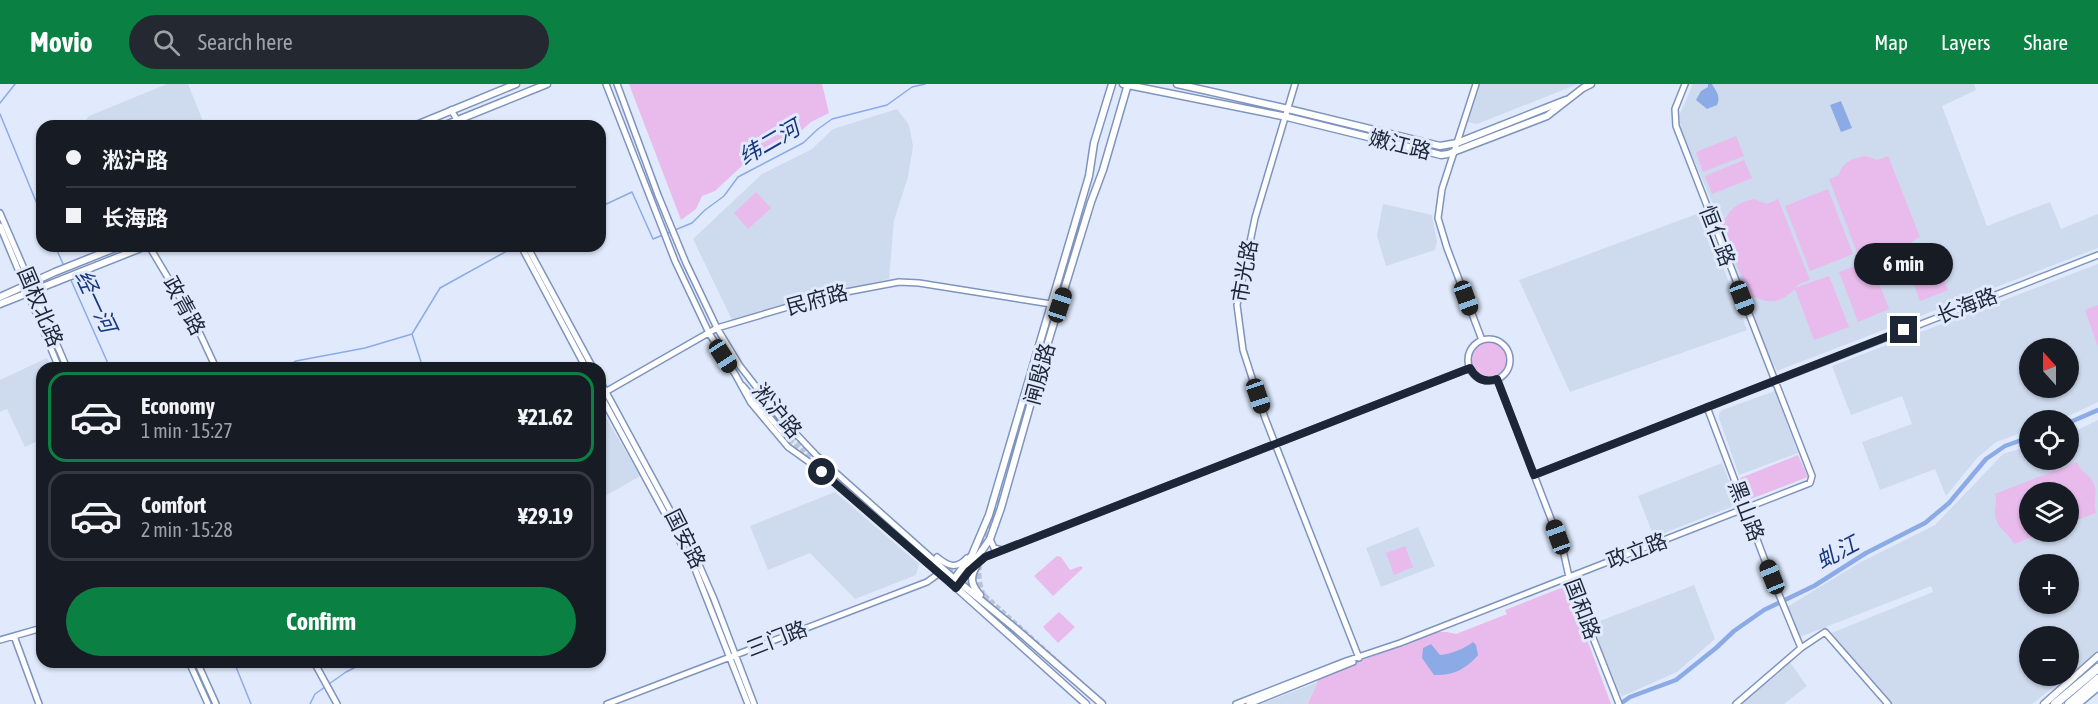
<!DOCTYPE html>
<html lang="en">
<head>
<meta charset="utf-8">
<style>
  body { margin:0; font-family:"Asap Condensed","Noto Sans SC",sans-serif; background:#242831; color:#f1f3f6; height:100vh; display:flex; flex-direction:column; font-size:22px; white-space:nowrap }
  * { box-sizing:border-box; margin:0 }
  p { font-size:20px; color:#9ea1a6 }
  .icon { flex:none; width:33px; height:33px; fill:none; stroke:currentColor; stroke-width:2; stroke-linecap:round; stroke-linejoin:round }
  .map { position:relative; flex:1; overflow:hidden }
  .details { position:absolute; left:36px; top:278px; width:570px; height:306px; display:flex; flex-direction:column; background:#171b24; border-radius:18px; box-shadow:0 2px 4px #0004 }
  .details>* { flex:none }
  .top-card { position:absolute; left:36px; top:36px; width:570px; height:132px; border-radius:18px; box-shadow:0 2px 4px #0004; display:grid; align-content:center; height:132px; padding:0 30px; background:#171b24 }
  .needle { width:39px; rotate:339deg }
  .buttons { position:absolute; left:2019px; top:254px; display:grid; gap:12px }
  .buttons a { display:grid; place-items:center; width:60px; height:60px; border-radius:50%; background:#171b24; box-shadow:0 2px 4px #0004; font-size:30px }
  .end { position:absolute; width:27px; height:27px; margin:-14px; border:8px solid #1d2637; background:#fff; box-shadow:0 0 0 3px #fff }
  .from { border-radius:50% }
  .bubble { position:absolute; height:42px; border-radius:21px; background:#171b24; box-shadow:0 2px 4px #0004; font-size:20px; font-weight:700; line-height:42px; text-align:center }
  .car { position:absolute; width:18px; height:36px; margin:-18px -9px; border-radius:8px; box-shadow:0 0 4px 2px #0007; background:linear-gradient(#222 24%,#8ab4d8 0 40%,#222 0 76%,#8ab4d8 0 86%,#222 0) }
  .top-card b { display:flex; align-items:center; gap:21px; height:57px; font-size:22px }
  .top-card b+b { border-top:2px solid #363941 }
  .top-card i { width:15px; height:15px; background:#f1f3f6 }
  ul { padding:10px 0 0; list-style:none }
  li { display:flex; align-items:center; gap:18px; height:90px; margin:0 12px 9px; padding:0 18px; border:3px solid #363941; border-radius:18px }
  li div { flex:1 }
  li b { display:block; font-size:22px }
  li em { font-style:normal; font-weight:700 }
  li.active { border-color:#0b8043 }
  li>.icon { width:54px; height:54px; stroke-width:1.5 }
  .action { display:flex; gap:12px; margin-top:auto; padding:12px 30px }
  .action a { flex:1; height:69px; border-radius:36px; background:#0b8043; color:#fff; font-size:24px; font-weight:700; line-height:69px; text-align:center }
  header { display:flex; align-items:center; gap:36px; box-sizing:border-box; height:84px; padding:0 30px; background:#0b8043; color:#fff }
  header strong { font-size:28px }
  nav { display:flex; gap:33px; margin-inline-start:auto; font-size:21px }
  .search { width:420px; height:54px; background:#242831; display:flex; align-items:center; gap:15px; box-sizing:border-box; padding:0 21px; border-radius:33px; color:#9ea1a6; font-size:22px }
  .map>svg:first-child { display:block }
</style>
</head>
<body>
<header>
<strong>Movio</strong>
<div class="search"><svg class="icon" aria-label="search" viewBox="0 0 24 24"><circle cx="10" cy="10" r="6"/><path d="M15 15l6 6"/></svg>Search here</div>
<nav><a>Map</a><a>Layers</a><a>Share</a></nav>
</header>
<div class="map">
<svg width="2098" height="620" viewBox="0 0 2098 620">
  <rect width="100%" height="100%" fill="#e0eafc"/>
  <path fill="#cedaee" fill-rule="evenodd" d="M167,0H188L205,42H85V37L89,32Z
    M1480,0H1578L1477,40L1468,38Z
    M1693,0H1974L1976,6L1942,22L1987,142L2050,118L2061,145L2098,130V164L1777,287L1760,252L1716,128L1681,45L1679,32Z
    M897,25L909,41L913,62L908,93L894,136L889,195L825,210L732,236L693,155L762,90L812,65L833,45Z
    M1383,120L1432,131L1437,158L1435,166L1386,182L1377,152Z
    M1702,128L1747,246L1570,308L1519,196Z
    M2098,180V318L2060,336H2030L2029,346L1996,358L1977,374L1946,412L1935,385L1880,406L1862,358L1912,340L1902,312L1851,331L1832,282ZM2030,264H2068V303H2030Z
    M47,274L52,283L42,284V355L25,363L7,325L0,328V296Z
    M1775,307L1798,369L1739,391L1719,334V330L1722,326Z
    M600,327L604,330L640,392L600,415Z
    M2098,336V568L2032,620H1892L1829,550L1933,508L1931,502L1800,553L1787,523L1859,479L1935,441L2003,370L2029,362L2030,375H2068L2069,350ZM2030,408H2068V447H2030ZM2030,480H2068V519H2030ZM2030,552H2068V591H2030Z
    M1722,379L1736,415L1731,423L1654,453L1638,412Z
    M835,408L919,480L916,491L855,515L810,469L768,486L750,442Z
    M1418,443L1435,482L1381,503L1366,464Z
    M1694,501L1715,555L1677,588L1623,612L1618,608L1592,540Z
    M1789,577L1807,602L1784,620H1738Z
    M1318,598V601L1310,613L1308,620H1261Z"/>
  <path fill="#e8bbec" d="M629,0H822L829,29L811,38L793,54L744,80L715,107L702,112L696,125L681,136Z
    M1736,52L1744,72L1703,88L1696,68Z
    M1866,72L1877,76L1888,72L1920,153C1909,157 1904,170 1893,173C1881,178 1875,170 1860,176L1829,95L1839,91C1842,78 1853,74 1866,72Z
    M1744,76L1752,94L1712,110L1705,92Z
    M1828,105L1853,170L1810,187L1785,122Z
    M756,108L771,124L748,145L734,129Z
    M1754,115L1767,120L1778,115L1810,196L1799,200L1795,204L1829,192L1849,243L1814,256L1795,205C1782,217 1772,221 1755,213L1750,215L1720,137L1726,134C1731,123 1742,117 1754,115Z
    M1924,168L1932,188L1940,185L1948,206L1920,217L1905,176Z
    M1870,176L1889,225L1858,238L1839,188Z
    M2098,221V263L2085,226Z
    M1471 276a18 18 0 1 1 36 0a18 18 0 1 1-36 0Z
    M1798,371L1808,393L1748,416L1740,394Z
    M2077,378C2080,388 2090,390 2094,400C2098,410 2093,419 2096,429L2069,439L2068,408H2030V447H2048L2014,460C2010,450 1999,446 1996,435C1993,426 1998,419 1995,410Z
    M1405,462L1413,483L1394,491L1386,469Z
    M1057,472L1061,473L1070,486L1081,482L1083,484L1053,512L1034,492Z
    M1561,504L1569,507L1611,620H1308C1311,609 1317,606 1318,593L1436,548H1447L1456,550L1507,530L1505,526Z
    M1059,528L1075,543L1058,559L1043,543Z"/>
  <path fill="#8cabe6" d="M1708,0H1712C1716,8 1721,11 1717,21L1707,25L1696,16L1701,7L1708,3Z
    M1841,17L1852,44L1841,48L1830,21Z
    M1473,558L1476,561L1478,571C1466,585 1453,592 1434,591L1422,574L1423,564L1431,560L1440,571C1451,570 1464,565 1473,558Z"/>
  <g fill="none" stroke-linecap="round" stroke-linejoin="round">
    <path stroke="#8cabe6" stroke-width="1.5" d="M0,19L15,0
      M0,30L42,132
      M600,123L632,108L653,155L692,139L705,126L724,112L738,93L803,59L818,45L832,35L887,21L912,3L925,0
      M55,162L64,182
      M70,194L110,284
      M412,250L423,284
      M285,284L296,277L365,264L412,250L440,204L516,162
      M234,578L251,620
      M329,600L346,588L366,578
      M310,620L315,610L325,603"/>
    <path stroke="#8cabe6" stroke-width="4.5" d="M2068,339L2098,326
      M1620,620L1630,613L1676,596L1716,564L1734,547L1764,526L1814,502L1866,469L1925,439L1949,419L1986,375L2005,362L2030,353"/>
    <path stroke="#b9c3d5" stroke-width="5" stroke-dasharray="5 2.5" stroke-linecap="butt" d="M788,346L814,372
      M784,350L815,380
      M942,481L985,512L1083,601"/>
    <path stroke="#b9c3d5" stroke-width="6" stroke-dasharray="6 3" stroke-linecap="butt" d="M990,437L999,410
      M984,462L993,437
      M979,480C977,495 980,509 989,521"/>
    <defs>
      <path id="secondary" d="M606,0L675,177L709,249L735,290L751,319L788,363L823,388L951,499
        M617,0L658,111L686,179L717,244L740,282L779,332L816,371L956,496
        M1295,0L1255,134L1237,221L1243,266L1265,334L1359,574
        M1476,0L1442,105L1438,134L1447,164L1482,256
        M451,26L461,42
        M0,129L67,284
        M0,142L59,284
        M149,162L195,239L216,284
        M521,162L586,284
        M527,162L593,284
        M1468 276a21 21 0 1 1 42 0a21 21 0 1 1-42 0Z
        M1497,295L1563,466L1569,493L1619,620
        M600,297L697,476L714,515L754,620
        M743,302L784,350
        M600,310L695,485L748,620
        M600,311L717,244L825,212L899,198L919,199L1051,220
        M1707,323L1764,474L1801,564
        M1534,391L2098,171
        M990,455L994,464L1002,466
        M937,473C948,482 956,486 967,474
        M973,483L985,473L1470,284
        M14,552L39,620
        M0,556L42,544
        M189,578L208,620
        M197,578L216,620
        M314,578L337,620
        M607,620L927,498L941,488
        M1236,620L1346,577L1400,559L1810,399L1812,392L1676,42L1675,25L1685,0
        M1249,620L1353,578
        M1736,620L1801,564L1825,548L1888,620"/>
      <path id="primary" d="M1123,0L1287,33L1441,71L1448,70L1547,32L1583,4L1591,0
        M1177,0L1288,25L1440,62L1457,59L1566,16
        M414,42L516,0
        M443,42L547,0
        M0,213L55,188L120,162
        M0,220L146,162
        M976,483C969,494 972,502 980,511
        M960,499L1016,545L1102,620
        M956,504L990,455L1001,424L1049,255L1091,118L1103,86L1128,0
        M1086,620L951,499L972,471L989,431L1089,92L1094,59L1112,0
        M2044,620L2098,572
        M2078,620L2098,603"/>
      <path id="highway" d="M2055,620L2098,584
        M2069,620L2098,595"/>
    </defs>
    <use href="#secondary" stroke="#7e94be" stroke-width="8"/>
    <use href="#primary" stroke="#7e94be" stroke-width="9"/>
    <use href="#highway" stroke="#7e94be" stroke-width="10"/>
    <use href="#secondary" stroke="#fff" stroke-width="5"/>
    <use href="#primary" stroke="#fff" stroke-width="6"/>
    <use href="#highway" stroke="#fff" stroke-width="8"/>
  </g>
  <g fill="none" stroke-linecap="round" stroke-linejoin="round">
    <path stroke="#1d2637" stroke-width="8" d="M822,388L956,504L969,487L985,473L1470,284C1476,295 1485,299 1497,295L1534,391L1904,246"/>
  </g>
  <g text-anchor="middle" stroke-width="6" stroke-linejoin="round" paint-order="stroke">
    <g font-size="21" fill="#1d2637" stroke="#e0eafc">
      <text transform="translate(1400 61) rotate(14)" y="7">嫩江路</text>
      <text transform="translate(1717 152) rotate(69)" y="7">恒仁路</text>
      <text transform="translate(1245 187) rotate(-80)" y="7">市光路</text>
      <text transform="translate(817 216) rotate(-15)" y="7">民府路</text>
      <text transform="translate(184 222) rotate(61)" y="7">政青路</text>
      <text transform="translate(1967 222) rotate(-21)" y="7">长海路</text>
      <text transform="translate(40 223) rotate(67)" y="7">国权北路</text>
      <text transform="translate(1040 290) rotate(-75)" y="7">闸殷路</text>
      <text transform="translate(777 327) rotate(50)" y="7">淞沪路</text>
      <text transform="translate(1746 427) rotate(69)" y="7">黑山路</text>
      <text transform="translate(685 455) rotate(63)" y="7">国安路</text>
      <text transform="translate(1637 467) rotate(-21)" y="7">政立路</text>
      <text transform="translate(1582 525) rotate(69)" y="7">国和路</text>
      <text transform="translate(777 555) rotate(-21)" y="7">三门路</text>
    </g>
    <g font-size="22" font-style="italic" fill="#18377c" stroke="#e0eafc">
      <text transform="translate(769 58) rotate(-30)" y="8">纬二河</text>
      <text transform="translate(96 217) rotate(65)" y="8">经一河</text>
      <text transform="translate(1837 468) rotate(-28)" y="8">虬江</text>
    </g>
  </g>
</svg>
<div class="buttons">
<a><svg class="needle" viewBox="-14 -14 28 28"><path d="M0-13l5 13h-10z" fill="#e53935"/><path d="M0 13l5-13h-10z" fill="#9ea1a6"/></svg></a>
<a><svg class="icon" aria-label="locate" viewBox="0 0 24 24"><circle cx="12" cy="12" r="6"/><path d="M12 2v4M12 18v4M2 12h4M18 12h4"/></svg></a>
<a><svg class="icon" aria-label="layers" viewBox="0 0 24 24"><path d="M12 4l9 5-9 5-9-5zM3 14l9 5 9-5"/></svg></a>
<a>+</a>
<a>−</a>
</div>
<i class="end from" style="left:822px;top:388px"></i>
<i class="end" style="left:1904px;top:246px"></i>
<div class="bubble" style="left:1854px;top:159px;width:99px">6 min</div>
<i class="car" style="left:1466px;top:214px;rotate:160deg"></i>
<i class="car" style="left:1742px;top:214px;rotate:159deg"></i>
<i class="car" style="left:1060px;top:221px;rotate:18deg"></i>
<i class="car" style="left:723px;top:272px;rotate:147deg"></i>
<i class="car" style="left:1258px;top:312px;rotate:161deg"></i>
<i class="car" style="left:1558px;top:453px;rotate:340deg"></i>
<i class="car" style="left:1772px;top:493px;rotate:338deg"></i>
<div class="top-card">
<b><i class="from"></i>淞沪路</b>
<b><i></i>长海路</b>
</div>
<section class="details">
<ul>
<li class="active"><svg class="icon" aria-label="car" viewBox="0 0 24 24"><path d="M5 17H2v-5l4-1 3-4h7l3 4 3 1v5h-3M9 17h6M6 11h13"/><circle cx="7" cy="17" r="2"/><circle cx="17" cy="17" r="2"/></svg><div><b>Economy</b><p>1 min · 15:27</p></div><em>¥21.62</em></li>
<li><svg class="icon" aria-label="car" viewBox="0 0 24 24"><path d="M5 17H2v-5l4-1 3-4h7l3 4 3 1v5h-3M9 17h6M6 11h13"/><circle cx="7" cy="17" r="2"/><circle cx="17" cy="17" r="2"/></svg><div><b>Comfort</b><p>2 min · 15:28</p></div><em>¥29.19</em></li>
</ul>
<div class="action"><a>Confirm</a></div>
</section>
</div>
</body>
</html>
